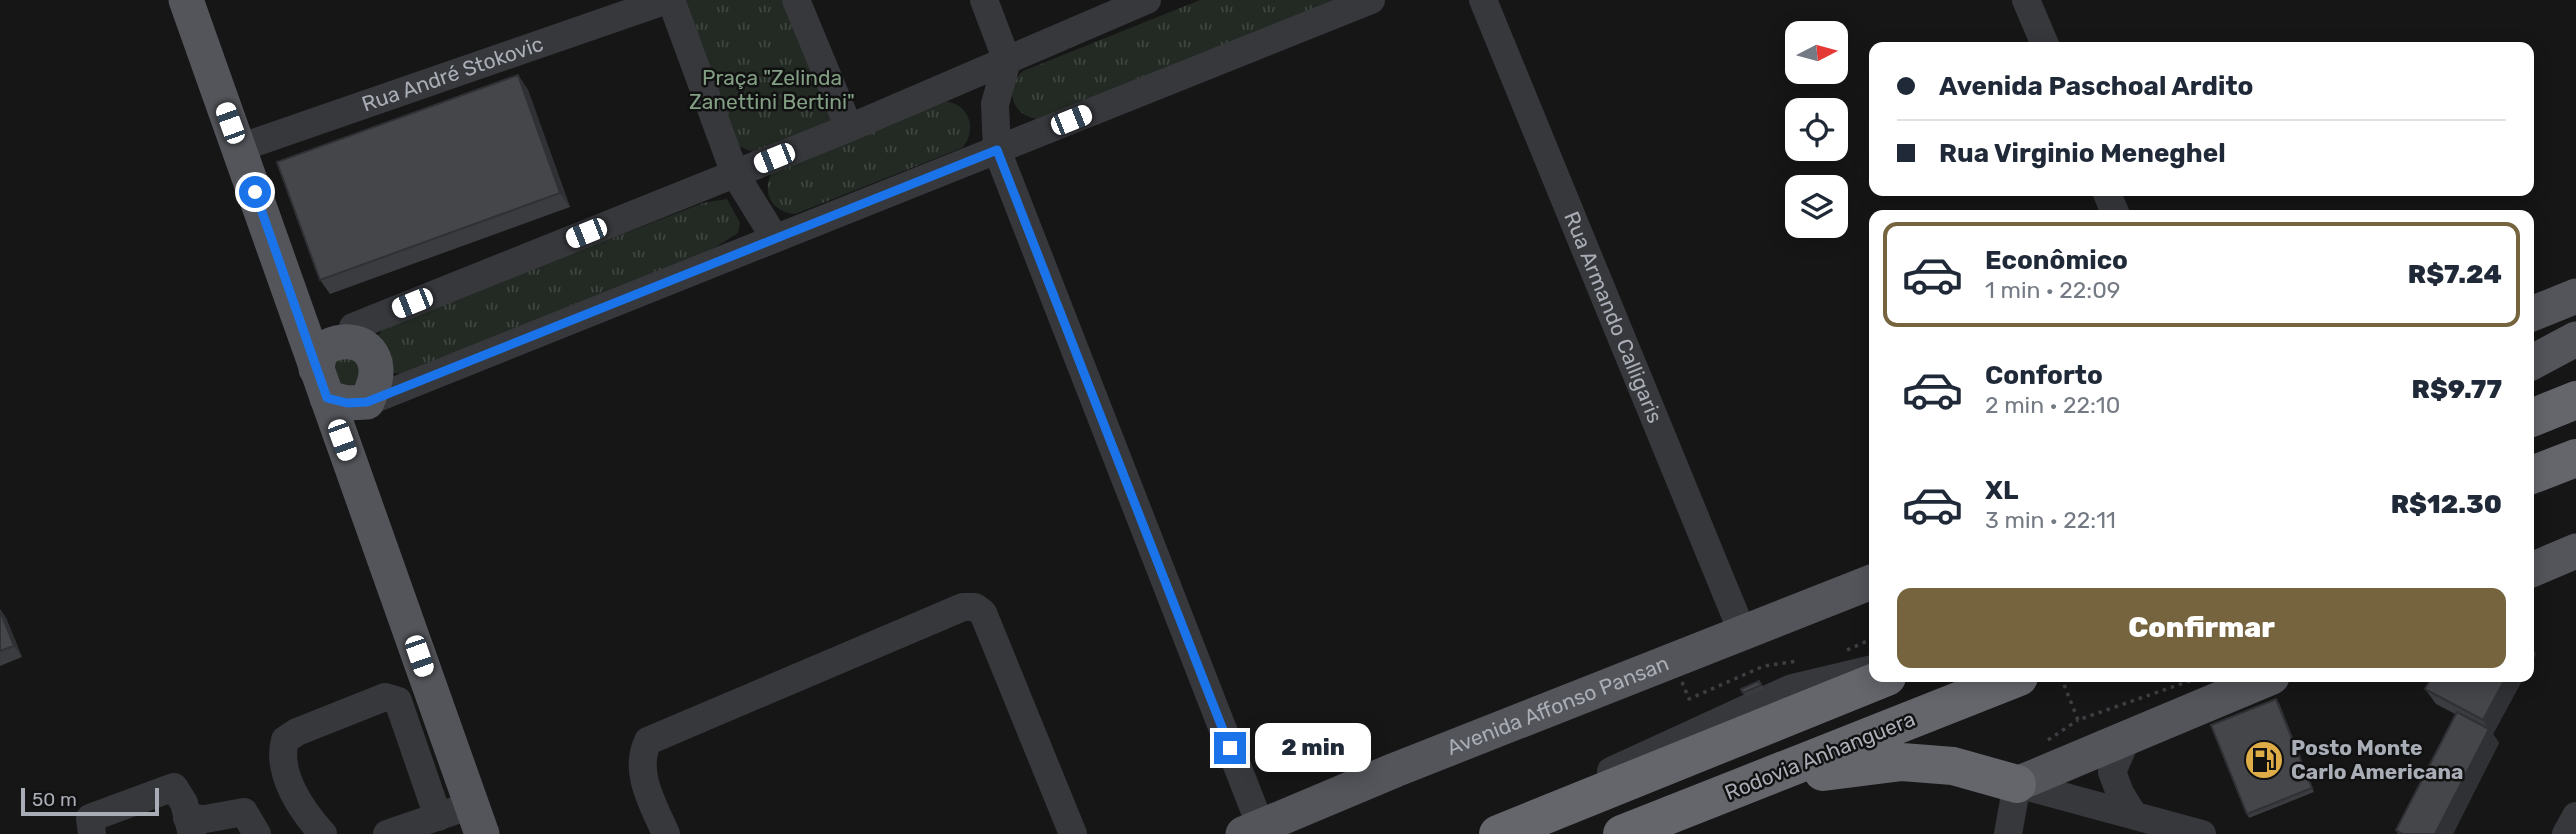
<!DOCTYPE html>
<html lang="pt">
<head>
<meta charset="utf-8">
<style>
  body { margin:0; font-family:Rubik,sans-serif; background:#f2f2f3; color:#1f2937; height:100vh; display:flex; flex-direction:column; font-size:26px; white-space:nowrap }
  * { box-sizing:border-box; margin:0 }
  p { font-size:23px; color:#747a83 }
  .icon { flex:none; width:38px; height:38px; fill:none; stroke:currentColor; stroke-width:2; stroke-linecap:round; stroke-linejoin:round }
  .map { position:relative; flex:1; overflow:hidden }
  .details { position:absolute; left:1869px; top:210px; width:665px; height:472px; display:flex; flex-direction:column; background:#fff; border-radius:14px; box-shadow:0 4px 18px #0003 }
  .details>* { flex:none }
  .top-card { position:absolute; left:1869px; top:42px; width:665px; height:154px; border-radius:14px; box-shadow:0 4px 18px #0003; display:grid; align-content:center; height:154px; padding:0 28px; background:#fff }
  .needle { width:46px; rotate:84deg }
  .tools { position:absolute; left:1785px; top:21px; display:grid; gap:14px }
  .tools a { display:grid; place-items:center; width:63px; height:63px; border-radius:14px; background:#fff; box-shadow:0 4px 18px #0003; font-size:35px }
  .scale { position:absolute; left:21px; bottom:18px; width:138px; box-sizing:border-box; padding-left:7px; border:4px solid #a9adb6; border-top:0; font-size:19px; line-height:24px; white-space:nowrap; color:#a9adb6; -webkit-text-stroke:5px #111112; paint-order:stroke }
  .end { position:absolute; width:32px; height:32px; margin:-16px; border:9px solid #1a73e8; background:#fff; box-shadow:0 0 0 4px #fff }
  .from { border-radius:50% }
  .bubble { position:absolute; height:49px; border-radius:14px; background:#fff; box-shadow:0 4px 18px #0003; font-size:23px; font-weight:800; line-height:49px; text-align:center }
  .car { position:absolute; width:21px; height:42px; margin:-21px -10px; border-radius:9px; box-shadow:0 0 5px 2px #0007; background:linear-gradient(#fff 24%,#345 0 40%,#fff 0 76%,#345 0 86%,#fff 0) }
  .top-card b { display:flex; align-items:center; gap:24px; height:66px; font-size:26px }
  .top-card b+b { border-top:2px solid #e0e1e3 }
  .top-card i { width:18px; height:18px; background:#1f2937 }
  ul { padding:12px 0 0; list-style:none }
  li { display:flex; align-items:center; gap:21px; height:105px; margin:0 14px 10px; padding:0 14px; border:4px solid transparent; border-radius:14px }
  li div { flex:1 }
  li b { display:block; font-size:26px }
  li em { font-style:normal; font-weight:800 }
  li.active { border-color:#75643e }
  li>.icon { width:63px; height:63px; stroke-width:1.5 }
  .action { display:flex; gap:14px; margin-top:auto; padding:14px 28px }
  .action a { flex:1; height:80px; border-radius:14px; background:#75643e; color:#fff; font-size:28px; font-weight:800; line-height:80px; text-align:center }
  .map>svg:first-child { display:block }
</style>
</head>
<body>
<div class="map">
<svg width="2576" height="834" viewBox="0 0 2576 834">
  <defs>
    <pattern id="grass-tufts" width="24" height="20" patternUnits="userSpaceOnUse" patternTransform="scale(1.75)"><rect width="24" height="20" fill="#222a23"/><path d="M3 7l-1-3M5 7V3M7 7l1-3M15 17l-1-3M17 17v-4M19 17l1-3" fill="none" stroke="#3f4641"/></pattern>
  </defs>
  <rect width="100%" height="100%" fill="#161617"/>
  <path fill="url(#grass-tufts)" d="M683,0H789L832,121L755,153L739,146Z
    M1200,0H1337L1039,119C1012,117 1003,89 1023,71Z
    M942,101C968,102 979,128 962,148L795,214C772,212 761,192 772,172Z
    M727,199L740,223L738,233L714,248L402,374L393,373L375,340L385,326L703,203Z
    M355,355L362,382L346,392L327,363Z"/>
  <g fill="none" stroke-linecap="round" stroke-linejoin="round">
    <path stroke="#3d3f43" stroke-width="3.5" stroke-dasharray="3.5 5" stroke-linecap="butt" d="M1847,650L1874,638
      M2061,677L2078,720L2195,679
      M1682,682L1689,699L1764,666L1797,661
      M2048,740L2078,720"/>
    <g stroke="#37383c" stroke-width="28">
      <path d="M671,0L735,174L774,237"/>
      <path d="M796,0L849,128"/>
      <path d="M984,0L1007,61L995,104L997,150L1261,827"/>
      <path id="s1" d="M1483,0L1743,634"/>
      <path d="M2026,0L2046,47"/>
      <path id="s2" d="M239,148L667,0"/>
      <path d="M2106,191L2116,215"/>
      <path d="M353,327L849,128L1147,0"/>
      <path d="M367,402L1371,0"/>
      <path d="M2126,740L2112,772L2120,793L2133,814"/>
      <path d="M1611,771L1792,688L1872,669"/>
      <path d="M187,818L205,819L244,812L257,834"/>
      <path d="M92,834L90,818L174,787L184,803L192,834"/>
      <path d="M323,834C301,810 276,773 285,740L297,732L385,697L398,701L438,817"/>
      <path d="M387,834L454,811"/>
      <path d="M666,834C653,804 633,772 648,741L963,607H975L983,613L1073,834"/>
      <path d="M2008,834L2017,784L2202,834"/>
      <path d="M2566,834L2576,816"/>
    </g>
    <g stroke="#53555a" stroke-width="35">
      <path d="M186,0L482,834"/>
      <path d="M2529,315L2576,296"/>
      <path d="M2529,364L2576,339"/>
      <path d="M316,369L321,351C340,335 374,339 376,369C377,380 371,392 367,402L347,403L327,398"/>
      <path d="M2529,571L2576,551"/>
      <path d="M2017,784L2272,677"/>
      <path id="s3" d="M1243,834L1395,770L1874,581"/>
    </g>
    <path stroke="#64666c" stroke-width="38" d="M2529,419L2576,400
      M2529,476L2576,458
      M1823,772L1902,762L1953,766L2017,784
      M1498,834L1887,677
      M1622,834L2019,677"/>
  </g>
  <path fill="#3b3c40" d="M518,75L528,90L570,207L330,294L320,280Z
    M0,609L6,618L22,657L0,666Z
    M2524,677L2493,734L2499,743L2453,834H2398L2396,830L2455,714L2436,704L2425,689Z
    M1762,685L1764,689L1746,697L1743,693Z
    M2279,703L2314,792L2249,818L2247,814Z"/>
  <path fill="#303134" d="M518,75L528,90L570,207L560,193Z
    M0,609L6,618L22,657L14,646Z
    M2529,644L2536,654L2529,668Z
    M2506,677H2524L2493,734L2499,743L2453,834H2435L2489,729L2483,720Z
    M2276,699L2279,703L2314,792L2312,788Z"/>
  <path fill="#45464a" stroke="#303134" stroke-width="2" d="M518,75L560,193L320,280L277,162Z
    M0,611L14,646L0,651Z
    M2432,677H2506L2483,720L2425,689Z
    M1759,681L1761,685L1743,693L1741,689Z
    M2276,699L2312,788L2247,814L2211,725Z
    M2457,712L2489,729L2435,834H2403L2396,830Z"/>
  <g fill="none" stroke-linecap="round" stroke-linejoin="round">
    <path stroke="#1a73e8" stroke-width="9" d="M255,192L327,398L347,403L367,402L997,150L1230,748"/>
  </g>
  <defs>
    <symbol id="fuel-disc" viewBox="-11 -11 22 22"><circle r="9.5" fill="#dead47" stroke="#111112"/><path d="M-5.5-6h7V0h2V4h1.3V-2.5L3-4.5l.8-.8L6-3V5H2.5V1h-1V6h-7ZM-4.2-4.7v3.2H.2V-4.7Z" fill="#111"/></symbol>
  </defs>
  <g fill-rule="evenodd">
    <use href="#fuel-disc" x="2242" y="738" width="44" height="44"/>
  </g>
  <g text-anchor="middle" stroke-width="5" stroke-linejoin="round" paint-order="stroke">
    <g font-size="21" fill="#a9adb6" stroke="#111112">
      <text dy="7" stroke="none"><textPath href="#s2" startOffset="226">Rua André Stokovic</textPath></text>
      <text dy="7" stroke="none"><textPath href="#s1" startOffset="343">Rua Armando Calligaris</textPath></text>
      <text dy="7" stroke="none"><textPath href="#s3" startOffset="340">Avenida Affonso Pansan</textPath></text>
      <text transform="translate(1820 756) rotate(-22)" y="7">Rodovia Anhanguera</text>
    </g>
    <g font-size="21" fill="#829f84" stroke="#111112">
      <text x="772" y="85">Praça "Zelinda<tspan x="772" dy="24">Zanettini Bertini"</tspan></text>
    </g>
    <g font-size="21" font-weight="bold" fill="#a9adb6" stroke="#111112" text-anchor="start">
      <text x="2291" y="755">Posto Monte<tspan x="2291" dy="24">Carlo Americana</tspan></text>
    </g>
  </g>
</svg>
<div class="tools">
<a><svg class="needle" viewBox="-14 -14 28 28"><path d="M0-13l5 13h-10z" fill="#e53935"/><path d="M0 13l5-13h-10z" fill="#747a83"/></svg></a>
<a><svg class="icon" aria-label="locate" viewBox="0 0 24 24"><circle cx="12" cy="12" r="6"/><path d="M12 2v4M12 18v4M2 12h4M18 12h4"/></svg></a>
<a><svg class="icon" aria-label="layers" viewBox="0 0 24 24"><path d="M12 4l9 5-9 5-9-5zM3 14l9 5 9-5"/></svg></a>
</div>
<div class="scale">50 m</div>
<i class="end from" style="left:255px;top:192px"></i>
<i class="end" style="left:1230px;top:748px"></i>
<div class="bubble" style="left:1255px;top:723px;width:116px">2 min</div>
<i class="car" style="left:1071px;top:120px;rotate:68deg"></i>
<i class="car" style="left:230px;top:123px;rotate:340deg"></i>
<i class="car" style="left:774px;top:158px;rotate:248deg"></i>
<i class="car" style="left:586px;top:233px;rotate:248deg"></i>
<i class="car" style="left:412px;top:303px;rotate:248deg"></i>
<i class="car" style="left:342px;top:440px;rotate:160deg"></i>
<i class="car" style="left:419px;top:656px;rotate:161deg"></i>
<div class="top-card">
<b><i class="from"></i>Avenida Paschoal Ardito</b>
<b><i></i>Rua Virginio Meneghel</b>
</div>
<section class="details">
<ul>
<li class="active"><svg class="icon" aria-label="car" viewBox="0 0 24 24"><path d="M5 17H2v-5l4-1 3-4h7l3 4 3 1v5h-3M9 17h6M6 11h13"/><circle cx="7" cy="17" r="2"/><circle cx="17" cy="17" r="2"/></svg><div><b>Econômico</b><p>1 min · 22:09</p></div><em>R$7.24</em></li>
<li><svg class="icon" aria-label="car" viewBox="0 0 24 24"><path d="M5 17H2v-5l4-1 3-4h7l3 4 3 1v5h-3M9 17h6M6 11h13"/><circle cx="7" cy="17" r="2"/><circle cx="17" cy="17" r="2"/></svg><div><b>Conforto</b><p>2 min · 22:10</p></div><em>R$9.77</em></li>
<li><svg class="icon" aria-label="car" viewBox="0 0 24 24"><path d="M5 17H2v-5l4-1 3-4h7l3 4 3 1v5h-3M9 17h6M6 11h13"/><circle cx="7" cy="17" r="2"/><circle cx="17" cy="17" r="2"/></svg><div><b>XL</b><p>3 min · 22:11</p></div><em>R$12.30</em></li>
</ul>
<div class="action"><a>Confirmar</a></div>
</section>
</div>
</body>
</html>
